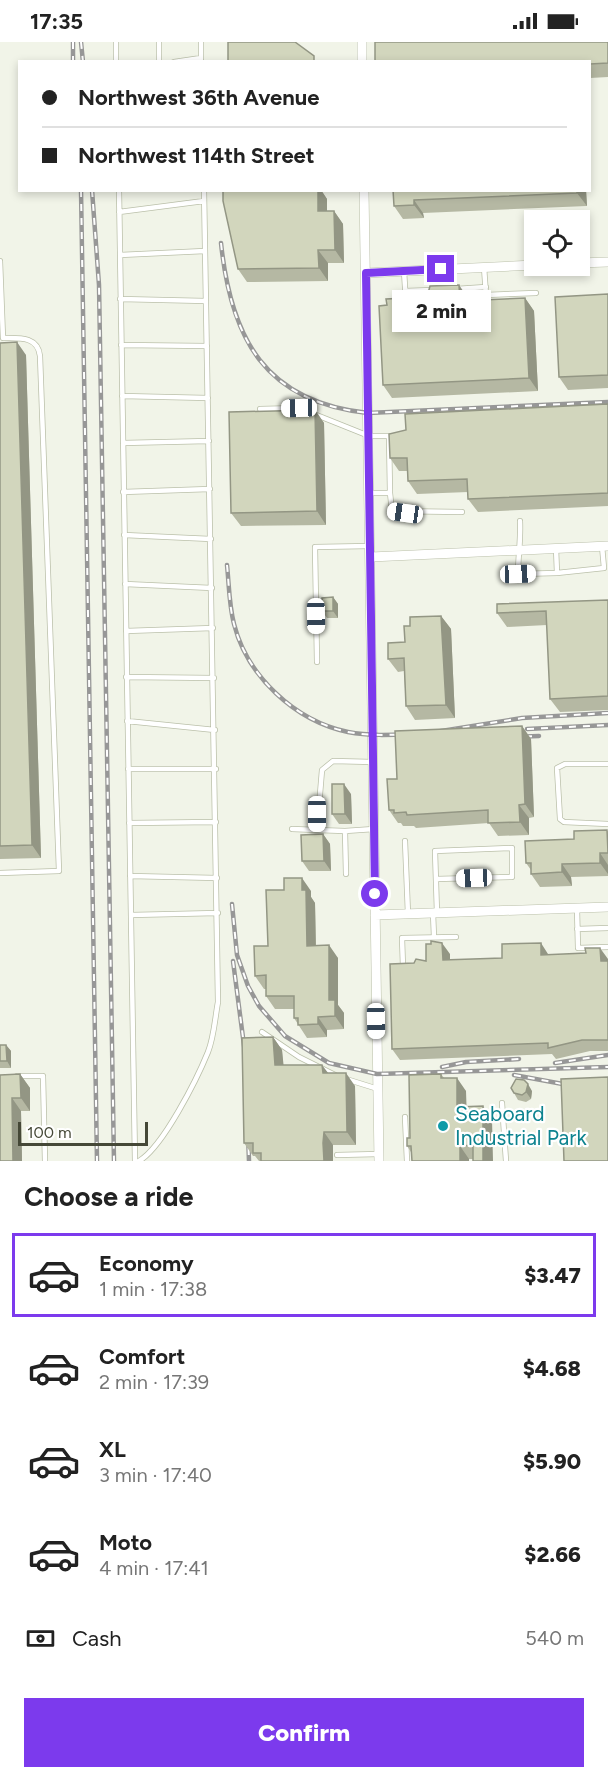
<!DOCTYPE html>
<html lang="en">
<head>
<meta charset="utf-8">
<style>
  body { margin:0; font-family:Figtree,sans-serif; background:#f6f6f6; color:#222; height:100vh; display:flex; flex-direction:column; font-size:22px; white-space:nowrap }
  * { box-sizing:border-box; margin:0 }
  p { font-size:20px; color:#767676 }
  .icon { flex:none; width:33px; height:33px; fill:none; stroke:currentColor; stroke-width:2; stroke-linecap:round; stroke-linejoin:round }
  .map { position:relative; height:1119px; overflow:hidden }
  .details { display:flex; flex-direction:column; background:#fff; flex:1 }
  .details>* { flex:none }
  .banner { position:absolute; left:18px; top:18px; width:573px; height:132px; border-radius:0px; box-shadow:0 3px 9px #0003; display:grid; align-content:center; height:132px; padding:0 24px; background:#fff }
  .buttons { position:absolute; left:524px; top:168px; display:grid; gap:12px }
  .buttons a { display:grid; place-items:center; width:66px; height:66px; border-radius:0px; background:#fff; box-shadow:0 3px 9px #0003; font-size:30px }
  .scale { position:absolute; left:18px; bottom:15px; width:130px; box-sizing:border-box; padding-left:6px; border:3px solid #454837; border-top:0; font-size:16px; line-height:21px; white-space:nowrap; color:#454837; -webkit-text-stroke:4px #fff; paint-order:stroke }
  .end { position:absolute; width:27px; height:27px; margin:-14px; border:8px solid #7c3aed; background:#fff; box-shadow:0 0 0 3px #fff }
  .from { border-radius:50% }
  .bubble { position:absolute; height:42px; border-radius:0px; background:#fff; box-shadow:0 3px 9px #0003; font-size:20px; font-weight:800; line-height:42px; text-align:center }
  .car { position:absolute; width:18px; height:36px; margin:-18px -9px; border-radius:8px; box-shadow:0 0 4px 2px #0007; background:linear-gradient(#fff 24%,#345 0 40%,#fff 0 76%,#345 0 86%,#fff 0) }
  .banner b { display:flex; align-items:center; gap:21px; height:57px; font-size:22px }
  .banner b+b { border-top:2px solid #e0e0e0 }
  .banner i { width:15px; height:15px; background:#222 }
  ul { padding:0; list-style:none }
  li { display:flex; align-items:center; gap:18px; height:84px; margin:0 12px 9px; padding:0 12px; border:3px solid transparent; border-radius:0px }
  li div { flex:1 }
  li b { display:block; font-size:22px }
  li em { font-style:normal; font-weight:800 }
  li.current { border-color:#7c3aed }
  li>.icon { width:54px; height:54px; stroke-width:1.5 }
  h2 { padding:0 24px; font-size:27px; line-height:72px }
  .pay { display:flex; align-items:center; gap:15px; height:66px; padding:0 24px; font-size:22px }
  .pay p { margin-inline-start:auto }
  .primary-button { display:flex; gap:12px; margin-top:auto; padding:12px 24px }
  .primary-button a { flex:1; height:69px; border-radius:0px; background:#7c3aed; color:#fff; font-size:24px; font-weight:800; line-height:69px; text-align:center }
  .status { display:flex; justify-content:space-between; align-items:center; height:42px; padding:0 30px; background:#fff; direction:ltr }
  .status svg { height:16px; fill:currentColor }
  .map>svg:first-child { display:block }
</style>
</head>
<body>
<div class="status"><b>17:35</b><svg viewBox="0 0 49 12"><path d="M0 12V9h3v3zM5 12V6h3v6zM10 12V3h3v9zM15 12V0h3v12zM26 1h20v11H26zM47 4h2v5h-2z"/></svg></div>
<div class="map">
<svg width="608" height="1119" viewBox="0 0 608 1119">
  <rect width="100%" height="100%" fill="#f1f4e8"/>
  <g fill="none" stroke-linecap="round" stroke-linejoin="round">
    <defs>
      <path id="service" d="M116,0V20
        M159,0V20
        M201,0V17
        M174,20L201,16
        M119,148L135,1119
        M119,170L204,159
        M120,213L205,209
        M0,219L3,296
        M484,225L486,253L536,251
        M404,229L406,261
        M456,247L486,245
        M405,249L433,248
        M120,257L206,259
        M121,303L207,304
        M122,354L208,356
        M260,367L299,366L369,394H389L390,451
        M123,401L209,399
        M123,450L210,447
        M370,451H390L392,469L462,470
        M520,479C521,498 518,514 518,532L557,531L556,506
        M124,493L211,497
        M557,531L604,526L602,504
        M125,542L212,546
        M126,589L213,586
        M317,620L315,505L370,504
        M126,635L214,636
        M127,679L215,688
        M608,722H565L557,726L560,777L564,780L608,782
        M128,727H216
        M129,781L216,780
        M292,787L317,788
        M345,789L317,788L322,728L333,719L373,720
        M405,799L408,872
        M0,831L59,829L40,314C38,294 19,296 3,296
        M346,832L345,789L374,787
        M130,834L217,836
        M436,837L512,835V806L435,809L437,871
        M577,867L578,906L608,905
        M433,871L434,895
        M131,873L218,871
        M577,887L608,886
        M403,925L402,896L456,895
        M262,990L299,1015L335,1033
        M17,1034H43L45,1119
        M346,1037L378,1047
        M502,1061L506,1119
        M405,1075L407,1119
        M337,1113L379,1112
        M139,1119C163,1105 197,1037 208,1010C214,995 215,976 218,960L204,148"/>
      <path id="minor" d="M362,0V20
        M364,148L379,1119
        M579,221L608,220
        M366,231L534,223
        M371,515L608,504
        M375,873L608,865"/>
    </defs>
    <use href="#service" stroke="#bbc0aa" stroke-width="6"/>
    <use href="#minor" stroke="#bbc0aa" stroke-width="10"/>
    <use href="#service" stroke="#fff" stroke-width="4.5"/>
    <use href="#minor" stroke="#fff" stroke-width="9"/>
    <defs>
      <path id="rail" d="M73,0V20
        M81,0L83,20
        M81,148L97,1119
        M92,148L99,243L114,1119
        M221,201C231,297 265,360 368,371L608,360
        M227,523C229,542 229,563 234,582C247,634 295,679 348,690C369,694 390,693 411,692
        M527,687L608,683
        M435,690L522,676L608,671
        M511,695L539,694
        M232,862L237,913L248,944L259,964L285,994L329,1021L377,1032L608,1025
        M233,919L245,1011
        M555,1021L608,1013
        M442,1025L466,1020L519,1017
        M514,1033L579,1045L608,1046
        M248,1092L249,1119"/>
    </defs>
    <use href="#rail" stroke="#979797" stroke-width="4.5"/>
    <use href="#rail" stroke="#fff" stroke-width="2" stroke-dasharray="7" stroke-linecap="butt"/>
  </g>
  <path fill="#b5b8a3" d="M608,0V35L590,36V20Z
    M223,148H321L327,157V169H334L343,182L344,221H328V239L247,240L238,227Z
    M393,148H586L587,164L423,171L424,176L403,177L394,164Z
    M608,252V346L568,348L559,335Z
    M468,256V259L525,256L534,269L538,349L392,356L383,343Z
    M0,301L26,313L41,816L0,817Z
    M608,362V464L478,470L468,457V450L417,452L408,439L407,429H399L390,416Z
    M315,368L324,381L326,483L241,484L231,471Z
    M333,555L338,562V576H327L322,569Z
    M608,558V668L560,670L550,657L547,583L507,585L497,571Z
    M441,574L451,587L455,676L415,678L406,664L404,629L398,630L388,617L405,600L410,584Z
    M522,684L531,697L534,775L529,776V793L498,794L489,781L416,786L414,784H403L401,781H398L389,768L397,737Z
    M351,752L352,782H339L332,772Z
    M608,789V834L571,835L572,844L540,845L531,832V828L526,821L574,797Z
    M323,792L330,802L331,829H309L302,819Z
    M311,849V855L315,861L316,903L338,916V963L344,971V987L327,988V995L307,996L294,976V967H275L266,954V947H264L255,934L268,904Z
    M450,912V918L502,916L548,912L608,917V1009H590L556,1017L552,1012L400,1018L392,1007L414,921Z
    M273,995L282,1008L283,1023L328,1031L355,1044L356,1103H333V1119H259L255,1114H253L244,1101Z
    M0,1003H6L11,1009V1026H0Z
    M20,1032L30,1046V1069H21L22,1119L0,1033Z
    M441,1032L444,1036L466,1049V1065L492,1077L473,1117H469V1119H412L411,1110L407,1104L410,1096Z
    M532,1049L531,1057L526,1060L518,1058L514,1051Z"/>
  <path fill="#939684" d="M318,148H321L327,157V182L318,169Z
    M577,148H586L587,164L577,151Z
    M414,158L423,171L424,176L414,163Z
    M334,169L343,182L344,221L335,208Z
    M318,208L328,221V239L319,226Z
    M459,243L468,256L469,272L460,259Z
    M525,256L534,269L538,349L529,336Z
    M17,300L26,313L41,816L32,803Z
    M315,368L324,381L326,483L317,469Z
    M333,555L338,562V576L333,569Z
    M441,574L451,587L455,676L446,663Z
    M522,684L531,697L534,775L525,762Z
    M344,742L351,752L352,782L345,772Z
    M519,763L529,776V793L520,780Z
    M323,792L330,802L331,829L324,819Z
    M600,811L608,823V832L600,821Z
    M562,822L571,835L572,844L562,830Z
    M302,836L311,849V855L315,861L316,917L307,904L302,848Z
    M442,901L450,912V929L443,918Z
    M541,901L548,912L549,924L541,913Z
    M329,903L338,916V963L344,971V987L335,974L329,958Z
    M600,906L608,917V930L601,919Z
    M318,975L327,988V995L318,982Z
    M273,995L282,1008L285,1037L275,1023Z
    M6,1003L11,1009V1026L7,1019Z
    M322,1023L332,1036L323,1031Z
    M346,1031L355,1044L356,1103L347,1090Z
    M20,1032L30,1046V1069L21,1056Z
    M457,1036L466,1049L467,1079L457,1065Z
    M528,1042L532,1049L531,1057L526,1050Z
    M12,1056L21,1069L22,1119H13Z
    M483,1064L492,1077L493,1119H483Z
    M324,1090L333,1103V1119H324L323,1101Z
    M460,1104L469,1117V1119H460Z"/>
  <path fill="#d2d6bd" stroke="#939684" stroke-width="1.5" d="M228,0H295L314,14V20H228Z
    M375,0H608V21L590,22V20H375Z
    M223,148H318V169H334L335,208H318L319,226L238,227L223,159Z
    M393,148H577V151L414,158V163L394,164Z
    M459,243L460,259L525,256L529,336L383,343L379,264L387,263L386,257L427,255L430,244Z
    M608,252V333L559,335L555,255Z
    M17,300L32,803L0,804V301Z
    M608,362V451L468,457L467,437L408,439L407,416H390L389,392L406,388L405,372Z
    M315,368L317,469L231,471L229,370Z
    M333,555V569H322V556Z
    M608,558V654L550,657L546,569L497,571V562Z
    M441,574L446,663L406,664L404,616L388,617V601L405,600L404,584H410V575Z
    M522,684L525,762L519,763L520,780L488,781V768L407,773L406,770L394,771V768H389L387,737H397L395,689Z
    M332,742H344L345,772H332Z
    M607,788L608,811H600V821L562,822V830L531,832V821H526L525,799L574,797V789Z
    M323,792L324,819H302L301,793Z
    M284,836H302V848H306L307,904L329,903V958H335V974L318,975V982L298,983V976H294V954H266V933L255,934L254,904H268L266,848H284Z
    M431,899L442,901L443,918L502,916V902L541,901V913L586,911L585,906H600L601,919H608V998H582L548,1006V1001L392,1007L390,922L414,921L416,917L426,919V902H431Z
    M273,995L275,1023H322L323,1031H346L347,1090H324L323,1101L324,1119H261V1111H253V1101H244L242,996Z
    M0,1003H6L7,1019H0Z
    M20,1032L21,1056H12L13,1119H0V1033Z
    M441,1032V1036H457V1065L483,1064V1119H473V1103L460,1104V1119H412L411,1104H407V1096H410L409,1033Z
    M608,1035V1119H564L561,1037Z
    M516,1037L524,1038L528,1042L526,1050L522,1053L514,1051L511,1046Z"/>
  <g fill="none" stroke-linecap="round" stroke-linejoin="round">
    <path stroke="#7c3aed" stroke-width="8" d="M375,852L366,231L441,227"/>
  </g>
  <circle fill="#0f9aa8" stroke="#fff" stroke-width="2" cx="443" cy="1084" r="6"/>
  <g text-anchor="middle" stroke-width="4.5" stroke-linejoin="round" paint-order="stroke">
    <g font-size="21" fill="#0d838f" stroke="#fff" text-anchor="start">
      <text x="455" y="1079">Seaboard<tspan x="455" dy="24">Industrial Park</tspan></text>
    </g>
  </g>
</svg>
<div class="buttons">
<a><svg class="icon" aria-label="locate" viewBox="0 0 24 24"><circle cx="12" cy="12" r="6"/><path d="M12 2v4M12 18v4M2 12h4M18 12h4"/></svg></a>
</div>
<div class="scale">100 m</div>
<i class="end from" style="left:375px;top:852px"></i>
<i class="end" style="left:441px;top:227px"></i>
<div class="bubble" style="left:392px;top:248px;width:99px">2 min</div>
<i class="car" style="left:299px;top:366px;rotate:269deg"></i>
<i class="car" style="left:405px;top:471px;rotate:278deg"></i>
<i class="car" style="left:518px;top:532px;rotate:88deg"></i>
<i class="car" style="left:316px;top:574px;rotate:179deg"></i>
<i class="car" style="left:317px;top:772px;rotate:180deg"></i>
<i class="car" style="left:474px;top:836px;rotate:268deg"></i>
<i class="car" style="left:376px;top:979px;rotate:179deg"></i>
<div class="banner">
<b><i class="from"></i>Northwest 36th Avenue</b>
<b><i></i>Northwest 114th Street</b>
</div>
</div>
<section class="details">
<h2>Choose a ride</h2>
<ul>
<li class="current"><svg class="icon" aria-label="car" viewBox="0 0 24 24"><path d="M5 17H2v-5l4-1 3-4h7l3 4 3 1v5h-3M9 17h6M6 11h13"/><circle cx="7" cy="17" r="2"/><circle cx="17" cy="17" r="2"/></svg><div><b>Economy</b><p>1 min · 17:38</p></div><em>$3.47</em></li>
<li><svg class="icon" aria-label="car" viewBox="0 0 24 24"><path d="M5 17H2v-5l4-1 3-4h7l3 4 3 1v5h-3M9 17h6M6 11h13"/><circle cx="7" cy="17" r="2"/><circle cx="17" cy="17" r="2"/></svg><div><b>Comfort</b><p>2 min · 17:39</p></div><em>$4.68</em></li>
<li><svg class="icon" aria-label="car" viewBox="0 0 24 24"><path d="M5 17H2v-5l4-1 3-4h7l3 4 3 1v5h-3M9 17h6M6 11h13"/><circle cx="7" cy="17" r="2"/><circle cx="17" cy="17" r="2"/></svg><div><b>XL</b><p>3 min · 17:40</p></div><em>$5.90</em></li>
<li><svg class="icon" aria-label="car" viewBox="0 0 24 24"><path d="M5 17H2v-5l4-1 3-4h7l3 4 3 1v5h-3M9 17h6M6 11h13"/><circle cx="7" cy="17" r="2"/><circle cx="17" cy="17" r="2"/></svg><div><b>Moto</b><p>4 min · 17:41</p></div><em>$2.66</em></li>
</ul>
<div class="pay"><svg class="icon" aria-label="cash" viewBox="0 0 24 24"><path d="M3 7h18v10H3z"/><circle cx="12" cy="12" r="2"/></svg>Cash<p>540 m</p></div>
<div class="primary-button"><a>Confirm</a></div>
</section>
</body>
</html>
